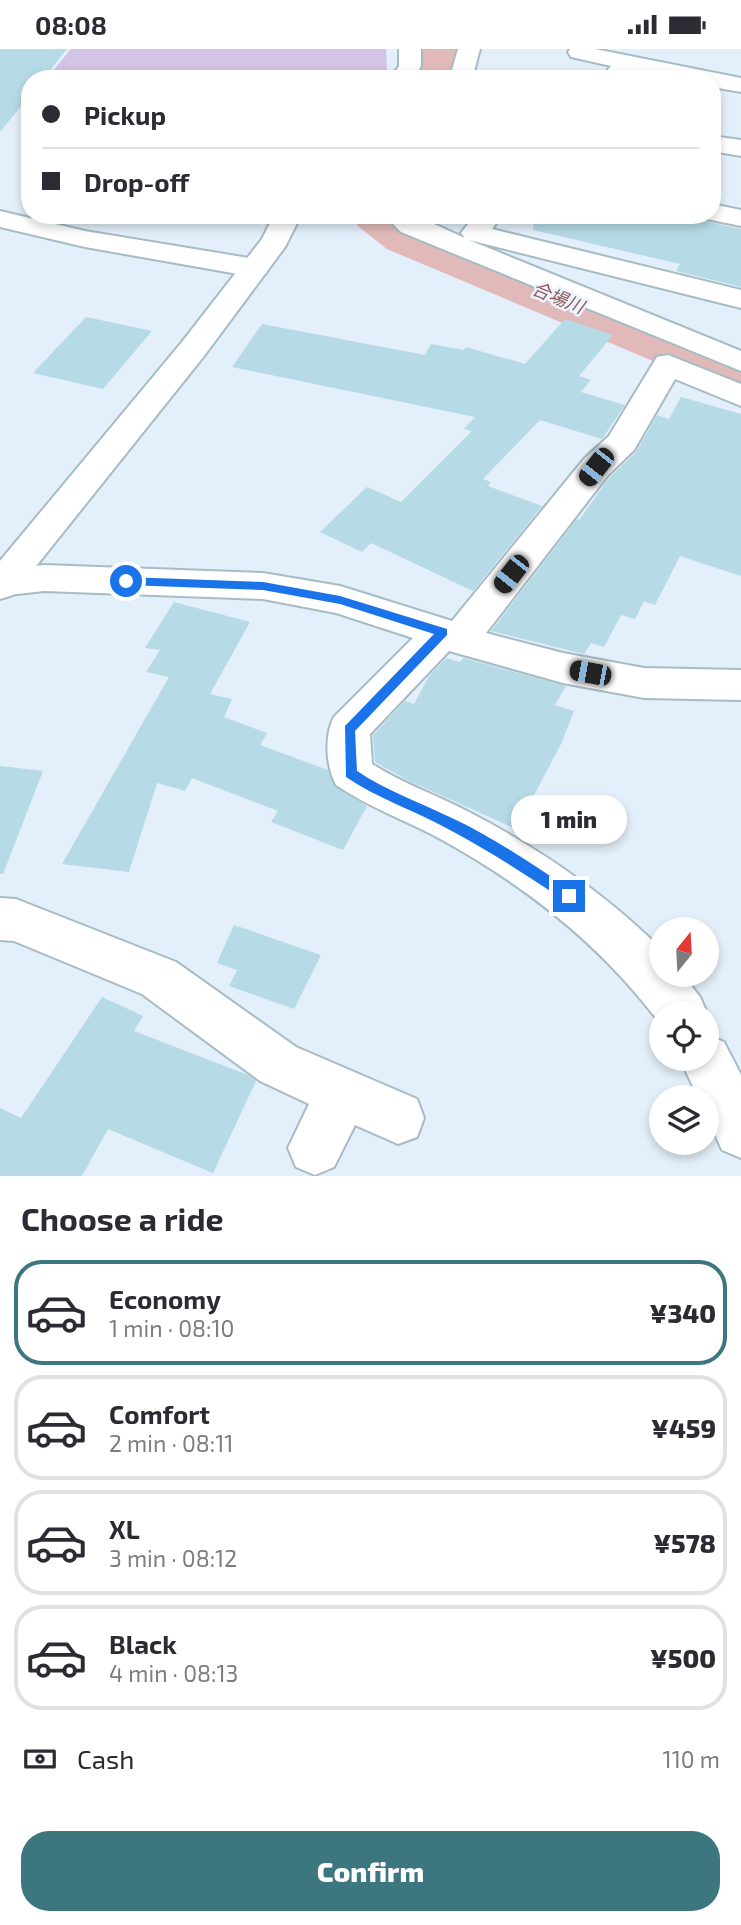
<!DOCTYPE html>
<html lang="en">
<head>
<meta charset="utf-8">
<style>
  body { margin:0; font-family:"Exo 2","Noto Sans JP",sans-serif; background:#f2f2f3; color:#2b2b33; height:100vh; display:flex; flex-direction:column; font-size:26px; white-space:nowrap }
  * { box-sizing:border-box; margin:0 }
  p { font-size:23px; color:#7c7c81 }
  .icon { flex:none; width:38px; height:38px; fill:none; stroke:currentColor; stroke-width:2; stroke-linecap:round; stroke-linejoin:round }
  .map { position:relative; height:1127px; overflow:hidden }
  .drawer { display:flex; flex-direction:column; background:#fff; flex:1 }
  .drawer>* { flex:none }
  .banner { position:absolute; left:21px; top:21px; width:700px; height:154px; border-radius:28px; box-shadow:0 4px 10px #0003; display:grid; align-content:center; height:154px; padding:0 21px; background:#fff }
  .needle { width:46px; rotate:18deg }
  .buttons { position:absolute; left:649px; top:868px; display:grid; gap:14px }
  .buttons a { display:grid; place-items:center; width:70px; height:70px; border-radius:50%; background:#fff; box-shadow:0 4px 10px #0003; font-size:35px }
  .end { position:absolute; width:32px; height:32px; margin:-16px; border:9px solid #1a73e8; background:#fff; box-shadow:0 0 0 4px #fff }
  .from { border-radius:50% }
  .bubble { position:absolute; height:49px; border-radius:24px; background:#fff; box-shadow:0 4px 10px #0003; font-size:23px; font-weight:800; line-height:49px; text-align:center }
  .car { position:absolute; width:21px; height:42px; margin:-21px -10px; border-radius:9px; box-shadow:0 0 5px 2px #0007; background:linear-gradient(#222 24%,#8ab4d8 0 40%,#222 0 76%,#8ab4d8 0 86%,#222 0) }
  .banner b { display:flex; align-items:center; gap:24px; height:66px; font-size:26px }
  .banner b+b { border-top:2px solid #e1e1e2 }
  .banner i { width:18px; height:18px; background:#2b2b33 }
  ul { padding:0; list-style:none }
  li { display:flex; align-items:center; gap:21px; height:105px; margin:0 14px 10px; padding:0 7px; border:4px solid #e1e1e2; border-radius:28px }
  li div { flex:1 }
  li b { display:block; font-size:26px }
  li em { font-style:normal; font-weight:800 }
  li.active { border-color:#3c767f }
  li>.icon { width:63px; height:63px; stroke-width:1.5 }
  h2 { padding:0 21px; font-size:32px; line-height:84px }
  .pay { display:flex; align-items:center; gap:18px; height:77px; padding:0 21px; font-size:26px }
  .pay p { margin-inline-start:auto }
  .primary-button { display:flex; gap:14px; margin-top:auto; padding:14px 21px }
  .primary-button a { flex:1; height:80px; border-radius:28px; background:#3c767f; color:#fff; font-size:28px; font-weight:800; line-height:80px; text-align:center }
  .status { display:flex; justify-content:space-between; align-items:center; height:49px; padding:0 35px; background:#fff; direction:ltr }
  .status svg { height:19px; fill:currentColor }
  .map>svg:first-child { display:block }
</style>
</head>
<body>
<div class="status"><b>08:08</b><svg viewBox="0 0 49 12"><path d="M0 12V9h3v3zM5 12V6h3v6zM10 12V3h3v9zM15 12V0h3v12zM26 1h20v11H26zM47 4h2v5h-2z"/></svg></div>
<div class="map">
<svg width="741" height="1127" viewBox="0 0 741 1127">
  <rect width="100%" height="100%" fill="#e3effa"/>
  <path fill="#d3c3e7" d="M71,0H386L387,22L381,30H46Z"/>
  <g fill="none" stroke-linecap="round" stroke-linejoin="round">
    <path fill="#e2b9b9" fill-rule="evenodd" d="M421,0H469L468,13L456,30H406L420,11Z
      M350,166H417L429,174L741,301V345L717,339L387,200L359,178Z"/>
  </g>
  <path fill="#b6dae6" d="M0,0H67L43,30H30V46L0,83Z
    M534,166H678L741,180V238L676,222L680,215L533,181Z
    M86,268L152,282L103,340L33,324Z
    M565,270L613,286L579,327L591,331L581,343L625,356L602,390L540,371L483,430L491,433L488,437L542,457L473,542L371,494L362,503L320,483L367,438L401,453L472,382L464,380L475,368L232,318L262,275L425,306L431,295L464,301L466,298L525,315Z
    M681,348L741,365V527L680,507L655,556L644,552L635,570L621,566L604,598L591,594L584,605L491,582L577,470L579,471L610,428L636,403L657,366L669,370Z
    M174,553L250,573L210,645L232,650L224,668L267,684L260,696L328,721L335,738L367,757L343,801L271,773L278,762L192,729L185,742L157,734L129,823L62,815L169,628L146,623L160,601L145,599Z
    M446,609L460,613L463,609L566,637L555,656L574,662L561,695L516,780L409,732L375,713L373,686L405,652L414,655L429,627Z
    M0,717L43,722L3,825H0Z
    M234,876L321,906L294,960L229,937L237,921L217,914Z
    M102,948L143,967L134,982L248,1026L256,1032L213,1124L108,1080L82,1127H0V1059L21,1069Z"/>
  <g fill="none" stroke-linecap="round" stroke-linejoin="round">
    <defs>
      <path id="minor" d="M458,0H480L472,30L450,28Z
        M570,0H595L741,29V43L712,38V30H671L632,22L624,30H600L611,17L571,8L568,3Z
        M712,87L741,91V107L712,102Z
        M712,155L741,161V177L702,169L701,166H712Z
        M0,162L85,182L255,210L265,213L269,219L265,225L255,228L85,198L0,178Z
        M384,166H414L465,189L461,184L475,166H502L492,180L741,241V259L469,191L741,302V322L401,183Z
        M668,306L741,335V357L675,330L634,401L608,426L486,584L563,604L644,619L741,621V651L644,649L563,634L449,602L370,685L372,715C403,735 437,746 469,763C540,800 605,844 662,901V926H683L700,948L707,964H662V977C601,895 524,835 435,787C402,770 367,757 336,736C326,717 324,687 334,668L413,589L336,564L263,550L44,542L0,547V521L44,516L263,524L340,537L452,572L584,410L609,387L657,308Z
        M0,849L16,850L176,913L296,998L417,1050L424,1069L417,1088L398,1095L355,1076L334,1118L315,1126L296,1118L288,1099L309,1055L260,1032L142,945L14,892L0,891Z
        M707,986L724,993L741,1026V1109L722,1101L707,1068V1048H698L680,1010H707Z"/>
      <path id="tertiary" d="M399,0H421V17L413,30H390L399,17Z
        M274,166H301L285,198L204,307L13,546L0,550V512L182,293L262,190Z"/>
    </defs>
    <use href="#minor" stroke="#a6bcc5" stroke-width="4"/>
    <use href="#tertiary" stroke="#a6bcc5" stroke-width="4"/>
    <use href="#minor" fill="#fff" fill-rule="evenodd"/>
    <use href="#tertiary" fill="#fff" fill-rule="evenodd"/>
  </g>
  <path fill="#1a73e8" d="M126,528L263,533L340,547L447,580V586L355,682L357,722C387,742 421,754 454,770C496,790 535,817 574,843V851H564C526,826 488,801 448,780C414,761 378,750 346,728L345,677L434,585L340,555L263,541L126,536L120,532Z"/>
  <g text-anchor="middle" stroke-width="5" stroke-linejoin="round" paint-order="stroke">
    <g font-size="18" font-style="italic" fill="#965250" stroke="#e9f4fe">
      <text transform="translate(558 249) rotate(22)" y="6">合場川</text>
    </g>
  </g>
</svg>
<div class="buttons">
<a><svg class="needle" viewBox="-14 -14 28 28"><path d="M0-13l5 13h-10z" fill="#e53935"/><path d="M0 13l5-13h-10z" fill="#7c7c81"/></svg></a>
<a><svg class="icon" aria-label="locate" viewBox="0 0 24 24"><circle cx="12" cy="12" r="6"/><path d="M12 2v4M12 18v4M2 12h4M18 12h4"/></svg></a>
<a><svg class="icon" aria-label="layers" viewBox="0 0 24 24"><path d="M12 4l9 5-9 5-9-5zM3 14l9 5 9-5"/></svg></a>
</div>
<i class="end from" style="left:126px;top:532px"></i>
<i class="end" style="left:569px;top:847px"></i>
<div class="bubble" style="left:511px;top:746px;width:116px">1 min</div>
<i class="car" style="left:596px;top:418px;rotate:218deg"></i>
<i class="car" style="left:511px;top:525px;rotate:218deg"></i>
<i class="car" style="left:590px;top:624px;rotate:281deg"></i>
<div class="banner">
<b><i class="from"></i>Pickup</b>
<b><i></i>Drop-off</b>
</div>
</div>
<section class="drawer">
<h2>Choose a ride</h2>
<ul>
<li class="active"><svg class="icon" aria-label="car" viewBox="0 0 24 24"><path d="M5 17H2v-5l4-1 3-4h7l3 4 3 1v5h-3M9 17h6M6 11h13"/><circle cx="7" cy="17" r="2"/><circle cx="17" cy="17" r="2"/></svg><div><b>Economy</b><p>1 min · 08:10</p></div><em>¥340</em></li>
<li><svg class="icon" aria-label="car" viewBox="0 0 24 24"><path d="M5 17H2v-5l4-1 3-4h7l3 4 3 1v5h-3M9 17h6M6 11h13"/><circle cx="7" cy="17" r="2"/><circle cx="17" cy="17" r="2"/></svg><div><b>Comfort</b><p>2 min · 08:11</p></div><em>¥459</em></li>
<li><svg class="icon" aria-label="car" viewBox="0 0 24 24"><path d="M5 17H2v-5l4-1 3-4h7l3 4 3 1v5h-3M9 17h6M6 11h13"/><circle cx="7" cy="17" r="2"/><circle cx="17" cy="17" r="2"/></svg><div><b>XL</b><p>3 min · 08:12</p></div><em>¥578</em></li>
<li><svg class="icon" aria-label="car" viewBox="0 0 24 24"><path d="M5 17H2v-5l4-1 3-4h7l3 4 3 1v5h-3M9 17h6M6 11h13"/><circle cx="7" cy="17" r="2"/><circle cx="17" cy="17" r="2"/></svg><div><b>Black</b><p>4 min · 08:13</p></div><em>¥500</em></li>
</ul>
<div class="pay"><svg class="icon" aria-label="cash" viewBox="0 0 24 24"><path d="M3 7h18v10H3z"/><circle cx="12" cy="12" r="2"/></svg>Cash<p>110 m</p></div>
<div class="primary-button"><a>Confirm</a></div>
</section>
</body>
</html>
